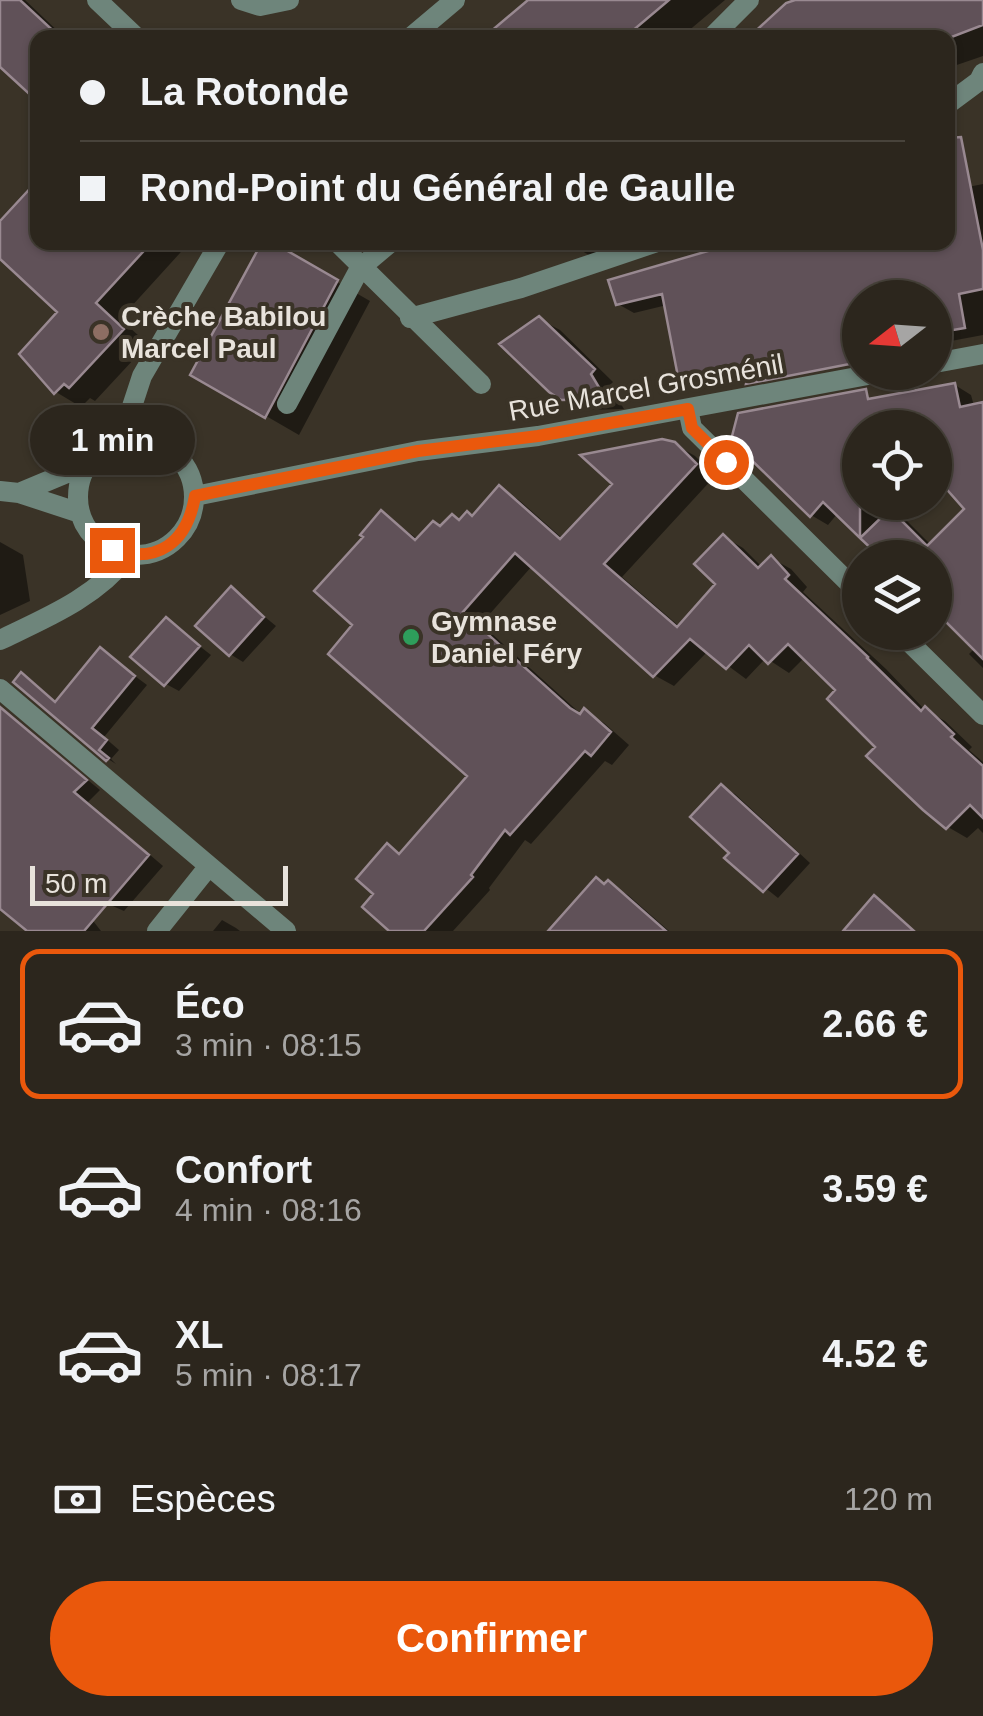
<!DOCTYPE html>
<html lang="fr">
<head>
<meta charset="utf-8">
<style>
  body { margin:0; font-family:Arial,sans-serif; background:#342e26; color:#f1f3f6; height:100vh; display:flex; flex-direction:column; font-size:38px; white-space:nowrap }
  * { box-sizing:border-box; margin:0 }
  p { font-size:32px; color:#a6a5a4 }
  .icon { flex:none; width:55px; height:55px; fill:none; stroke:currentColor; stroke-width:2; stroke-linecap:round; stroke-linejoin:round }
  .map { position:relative; height:931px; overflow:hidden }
  .details { display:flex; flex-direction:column; background:#2c261d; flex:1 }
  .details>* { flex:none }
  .banner { position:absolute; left:30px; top:30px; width:925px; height:220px; border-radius:20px; box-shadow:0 2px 8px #0004,0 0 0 2px #48433b; display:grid; align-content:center; height:220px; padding:0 50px; background:#2c261d }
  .needle { width:65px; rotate:253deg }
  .controls { position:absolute; left:842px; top:280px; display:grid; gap:20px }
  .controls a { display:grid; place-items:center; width:110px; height:110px; border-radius:50%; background:#2c261d; box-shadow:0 2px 8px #0004,0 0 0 2px #48433b; font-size:50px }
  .scale { position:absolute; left:30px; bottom:25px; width:258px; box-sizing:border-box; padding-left:10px; border:5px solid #e8e3dc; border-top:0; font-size:28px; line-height:35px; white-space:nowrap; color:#e8e3dc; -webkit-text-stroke:8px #3a3327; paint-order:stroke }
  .end { position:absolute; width:45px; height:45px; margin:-22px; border:12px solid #ea580c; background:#fff; box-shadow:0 0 0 5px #fff }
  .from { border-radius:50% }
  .bubble { position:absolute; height:70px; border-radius:35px; background:#2c261d; box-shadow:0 2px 8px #0004,0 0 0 2px #48433b; font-size:32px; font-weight:800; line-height:70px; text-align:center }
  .banner b { display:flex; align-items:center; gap:35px; height:95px; font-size:38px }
  .banner b+b { border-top:2px solid #48433b }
  .banner i { width:25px; height:25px; background:#f1f3f6 }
  ul { padding:18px 0 0; list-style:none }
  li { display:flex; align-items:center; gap:30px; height:150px; margin:0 20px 15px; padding:0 30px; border:5px solid transparent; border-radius:20px }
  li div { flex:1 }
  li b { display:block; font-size:38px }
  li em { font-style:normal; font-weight:800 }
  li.on { border-color:#ea580c }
  li>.icon { width:90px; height:90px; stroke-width:1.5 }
  .pay { display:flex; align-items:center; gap:25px; height:110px; padding:0 50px; font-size:38px }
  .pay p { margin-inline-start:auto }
  .button { display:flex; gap:20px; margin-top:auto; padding:20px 50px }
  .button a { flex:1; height:115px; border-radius:60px; background:#ea580c; color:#fff; font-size:40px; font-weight:800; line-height:115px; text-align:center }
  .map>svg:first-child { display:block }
</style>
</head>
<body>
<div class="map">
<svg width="983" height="931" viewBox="0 0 983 931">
  <rect width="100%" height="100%" fill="#3a3327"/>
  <path fill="#0007" fill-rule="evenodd" d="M0,0H25L65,38H38L0,63Z
    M532,0H725L680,38H487Z
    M803,0H983V56L948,68V38Z
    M983,184V335L935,344V298H860V359L698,390L682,381L667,305L634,313L618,304L612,282L948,242V191Z
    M0,224L38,242H190L120,319L148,344L95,401L90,398L81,407L56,392L22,354L61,312L0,255Z
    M267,242L370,301L299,435L193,374Z
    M566,242H633L589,255Z
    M539,319L560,330L613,382L609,386L616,396L562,397Z
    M955,385L971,395L974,406L983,404V668L969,654L975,648L935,608V558H883L838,513L828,525L811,515L733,439ZM860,428H935V487L943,481L967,509L931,545L902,516L917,502H860Z
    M619,401L624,409L584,410L570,402Z
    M674,444L695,456L715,476L622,577L680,627L718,584L724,537L743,548L762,567L771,558L791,569L807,587L803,592L886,669L925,710L945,721L972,747L969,750L983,762V833L978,828L967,838L948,827L878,747L838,690L805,657L789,673L766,658L746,679L708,651L674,686L654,675L532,566L481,624L582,715L585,711L604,723L629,745L612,765L605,761L531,844L525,840L489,888L490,890L453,931H392L377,894L388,846L402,854L470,776L356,625L367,536L382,513L419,540L441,528L474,518L500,489L519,500L563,539Z
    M0,542L23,555L30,601L0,615Z
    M231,589L276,626L243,662L230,654Z
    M166,620L211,655L179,691L166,684Z
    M100,650L147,685L104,737L119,750L111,759L116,764L108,759L22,675L57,703Z
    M0,708L100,790L88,802L163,866L124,911L65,885L101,931H31L0,905Z
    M721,787L735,794L810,863L778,898L728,858L732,853Z
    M608,883L628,895L669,931H565Z
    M222,920L236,928L240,931H213Z"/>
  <path fill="#605158" stroke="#998991" stroke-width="2.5" d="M0,0H20L61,38H38V102L0,67Z
    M528,0H669L624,38H483Z
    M795,0H983V25L949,38H748L786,3Z
    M961,137L983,250V289L959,294L965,328L935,333V298H860V328L854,329L860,362L746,384L750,369L679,382L662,294L616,305L608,280L739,242H948V138Z
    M38,180V242H152L96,303L124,329L69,388L64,384L54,394L19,354L57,312L0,259V221Z
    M262,242H272L338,280L265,418L190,375Z
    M539,316L595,369L591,374L606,399L561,400L549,392L499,344Z
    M955,383L960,407L983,402V659L935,611V558H881L860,538L890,509L927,546L964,509L935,476V428H860V538L823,502L810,517L731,440L738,413L866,389L868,399Z
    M662,439L675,442L697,464L604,564L677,627L715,584L694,564L723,534L758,568L771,555L789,575L785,579L868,657L867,658L921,711L925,706L954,734L951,737L983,766V818L970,805L946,829L923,810L866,756L875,747L827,699L835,690L788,644L768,664L749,645L726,669L690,639L653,677L515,553L463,612L570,708L580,714L584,708L611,732L591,756L585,751L510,835L505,830L471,875L473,877L424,931H389L362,907L373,894L356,879L387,843L399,854L467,776L328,654L352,625L314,591L363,537L360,535L381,510L415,540L433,521L440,526L452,514L459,520L467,511L472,516L499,485L560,539L612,484L580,455Z
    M231,586L264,617L229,656L195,626Z
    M166,617L200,646L164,686L130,657Z
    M100,647L135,676L92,728L107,740L99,750L109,758L106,761L13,682L21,672L55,702Z
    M0,707L87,780L74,792L149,855L84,931H27L0,909Z
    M721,784L798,854L763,892L724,858L729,853L690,817Z
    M596,877L604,884L608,880L666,931H548Z
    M874,895L914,931H843Z"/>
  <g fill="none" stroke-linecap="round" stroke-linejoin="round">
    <path stroke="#6e857b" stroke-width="20" d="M241,0L260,6L289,0"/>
    <path stroke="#6e857b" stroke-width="20" d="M711,38L749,0
      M948,104L979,81L983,73
      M337,242L481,384
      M410,318L521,288L657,242
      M287,404L360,268L391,242"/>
    <path stroke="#6e857b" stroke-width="20" d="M97,0L137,38
      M410,38L455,0
      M688,409L692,428L860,594
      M121,440L142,376L220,242
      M899,632L983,715
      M0,640C48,617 95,598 129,555
      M0,689L286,931
      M157,931L209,866"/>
    <path stroke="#6e857b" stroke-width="20" d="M935,363L983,354
      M78 497a58 58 0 1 1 116 0a58 58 0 1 1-116 0Z
      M0,491L19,493L80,513
      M19,493L86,465
      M195,496L418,451L538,436L884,372"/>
  </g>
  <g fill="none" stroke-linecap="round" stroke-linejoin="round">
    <path stroke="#ea580c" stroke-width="12" d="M112,550C158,564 187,543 195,496L418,451L538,436L688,409L692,428L726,462"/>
  </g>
  <circle fill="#8d6e63" stroke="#3a3327" stroke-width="4" cx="101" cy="332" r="10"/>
  <circle fill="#2e9e5b" stroke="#3a3327" stroke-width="4" cx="411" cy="637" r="10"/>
  <g text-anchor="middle" stroke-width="8" stroke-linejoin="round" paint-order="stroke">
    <g font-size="28" font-weight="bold" fill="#e8e3dc" stroke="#3a3327" text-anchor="start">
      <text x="121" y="326">Crèche Babilou<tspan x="121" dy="32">Marcel Paul</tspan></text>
      <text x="431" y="631">Gymnase<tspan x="431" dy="32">Daniel Féry</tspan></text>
    </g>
    <g font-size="28" fill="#e8e3dc" stroke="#3a3327">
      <text transform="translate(646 387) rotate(-10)" y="10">Rue Marcel Grosménil</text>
    </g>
  </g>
</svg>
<div class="controls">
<a><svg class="needle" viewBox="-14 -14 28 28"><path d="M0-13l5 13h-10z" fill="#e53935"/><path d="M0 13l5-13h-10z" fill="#a6a5a4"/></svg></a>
<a><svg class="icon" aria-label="locate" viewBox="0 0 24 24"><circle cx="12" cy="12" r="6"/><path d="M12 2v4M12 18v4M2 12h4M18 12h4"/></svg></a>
<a><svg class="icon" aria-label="layers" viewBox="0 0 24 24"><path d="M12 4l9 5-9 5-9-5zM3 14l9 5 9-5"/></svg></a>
</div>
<div class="scale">50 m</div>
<i class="end from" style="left:726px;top:462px"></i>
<i class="end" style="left:112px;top:550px"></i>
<div class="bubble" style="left:30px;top:405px;width:165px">1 min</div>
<div class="banner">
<b><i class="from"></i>La Rotonde</b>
<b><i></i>Rond-Point du Général de Gaulle</b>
</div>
</div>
<section class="details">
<ul>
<li class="on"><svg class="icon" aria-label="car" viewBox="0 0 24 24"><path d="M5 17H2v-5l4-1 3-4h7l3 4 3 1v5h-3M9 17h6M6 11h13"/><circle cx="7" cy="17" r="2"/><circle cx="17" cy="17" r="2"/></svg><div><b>Éco</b><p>3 min · 08:15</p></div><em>2.66 €</em></li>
<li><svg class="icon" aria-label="car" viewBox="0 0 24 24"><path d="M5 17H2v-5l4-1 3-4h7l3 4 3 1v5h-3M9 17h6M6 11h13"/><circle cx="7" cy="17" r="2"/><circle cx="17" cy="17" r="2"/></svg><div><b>Confort</b><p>4 min · 08:16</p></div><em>3.59 €</em></li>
<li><svg class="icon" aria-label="car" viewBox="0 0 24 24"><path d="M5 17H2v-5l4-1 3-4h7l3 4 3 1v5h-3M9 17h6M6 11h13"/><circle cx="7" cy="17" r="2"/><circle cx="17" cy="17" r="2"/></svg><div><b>XL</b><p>5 min · 08:17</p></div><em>4.52 €</em></li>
</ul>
<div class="pay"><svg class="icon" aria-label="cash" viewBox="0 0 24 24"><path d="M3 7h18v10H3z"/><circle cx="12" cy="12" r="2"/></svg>Espèces<p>120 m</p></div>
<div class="button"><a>Confirmer</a></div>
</section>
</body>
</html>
